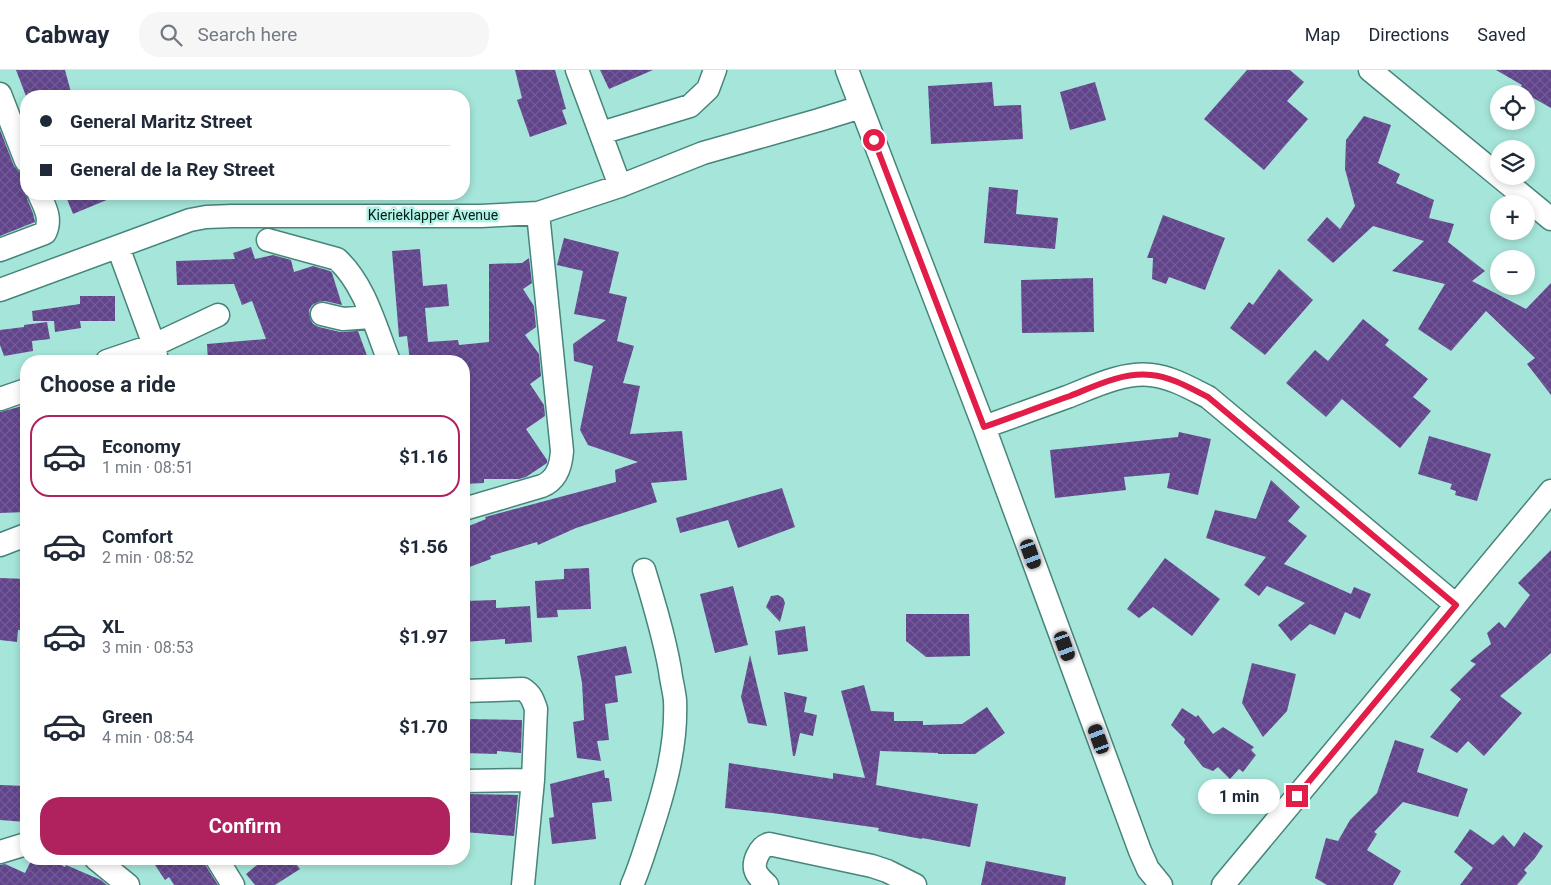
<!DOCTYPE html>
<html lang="en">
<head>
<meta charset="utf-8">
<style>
  body { margin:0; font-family:Roboto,sans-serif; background:#f6f6f7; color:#1f2937; height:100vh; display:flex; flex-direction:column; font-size:19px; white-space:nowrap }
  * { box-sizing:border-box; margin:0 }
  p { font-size:16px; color:#747a83 }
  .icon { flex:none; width:28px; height:28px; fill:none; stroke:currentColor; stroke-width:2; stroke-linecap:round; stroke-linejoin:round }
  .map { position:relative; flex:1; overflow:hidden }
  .panel { position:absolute; left:20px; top:285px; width:450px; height:510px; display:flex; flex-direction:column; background:#fff; border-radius:20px; box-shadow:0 2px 8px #0003 }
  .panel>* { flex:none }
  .top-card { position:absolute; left:20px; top:20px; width:450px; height:110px; border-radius:20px; box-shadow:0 2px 8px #0003; display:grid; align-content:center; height:110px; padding:0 20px; background:#fff }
  .fabs { position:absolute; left:1490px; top:15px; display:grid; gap:10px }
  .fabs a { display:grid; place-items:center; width:45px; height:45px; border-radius:50%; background:#fff; box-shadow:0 2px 8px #0003; font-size:25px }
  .end { position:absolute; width:22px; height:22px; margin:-11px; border:6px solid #e11d48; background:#fff; box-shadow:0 0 0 2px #fff }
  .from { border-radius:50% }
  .bubble { position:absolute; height:35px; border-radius:18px; background:#fff; box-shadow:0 2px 8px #0003; font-size:16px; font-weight:700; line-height:35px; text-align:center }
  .car { position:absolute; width:15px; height:30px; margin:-15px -8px; border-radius:6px; box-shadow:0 0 4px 1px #0007; background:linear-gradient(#222 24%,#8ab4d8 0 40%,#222 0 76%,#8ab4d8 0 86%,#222 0) }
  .top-card b { display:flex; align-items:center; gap:18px; height:48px; font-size:19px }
  .top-card b+b { border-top:1px solid #e0e1e3 }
  .top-card i { width:12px; height:12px; background:#1f2937 }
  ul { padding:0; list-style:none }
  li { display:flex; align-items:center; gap:15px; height:82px; margin:0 10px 8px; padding:0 10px; border:2px solid transparent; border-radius:20px }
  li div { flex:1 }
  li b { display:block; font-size:19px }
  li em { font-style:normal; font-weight:700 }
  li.selected { border-color:#af225e }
  li>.icon { width:45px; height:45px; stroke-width:1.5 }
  h2 { padding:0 20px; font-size:22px; line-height:60px }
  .cta { display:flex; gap:10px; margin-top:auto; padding:10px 20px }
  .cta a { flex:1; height:58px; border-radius:20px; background:#af225e; color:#fff; font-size:20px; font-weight:700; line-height:58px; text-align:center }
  header { display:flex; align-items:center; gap:30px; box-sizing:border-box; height:70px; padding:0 25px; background:#fff; border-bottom:1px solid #e0e1e3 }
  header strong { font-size:24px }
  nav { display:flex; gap:28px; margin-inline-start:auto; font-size:18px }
  .search { width:350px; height:45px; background:#f6f6f7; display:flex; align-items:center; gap:12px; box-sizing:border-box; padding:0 18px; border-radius:20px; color:#747a83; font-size:19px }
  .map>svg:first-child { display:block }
</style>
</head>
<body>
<header>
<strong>Cabway</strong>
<div class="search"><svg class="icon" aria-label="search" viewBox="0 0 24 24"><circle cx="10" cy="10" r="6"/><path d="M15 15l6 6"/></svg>Search here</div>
<nav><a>Map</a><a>Directions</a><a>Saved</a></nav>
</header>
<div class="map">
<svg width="1551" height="815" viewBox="0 0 1551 815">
  <defs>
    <pattern id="building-cross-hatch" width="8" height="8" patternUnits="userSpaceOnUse" patternTransform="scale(1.25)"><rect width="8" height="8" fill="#61448b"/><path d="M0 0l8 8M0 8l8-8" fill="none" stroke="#725c95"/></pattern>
  </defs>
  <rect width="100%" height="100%" fill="#a6e6da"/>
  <path fill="url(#building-cross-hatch)" d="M16,0H65L72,26H26Z
    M515,0H555L566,39L562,40L567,54L530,67L517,30L522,28Z
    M600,0H653L609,19Z
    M1247,0H1290L1304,12L1287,31L1308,49L1264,100L1204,49Z
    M1496,0H1551V38L1519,20L1522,15Z
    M992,12L994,36L1021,35L1023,69L931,74L928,16Z
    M1095,12L1106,50L1070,60L1060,22Z
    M1364,46L1391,55L1378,93L1400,104L1396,113L1434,130L1429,148L1454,154L1448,172L1485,201L1472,211L1526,239L1551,213V325L1527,294L1535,288L1486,241L1451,281L1418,259L1445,214L1392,201L1424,171L1373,156L1333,193L1307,170L1327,147L1340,159L1355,136L1345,99L1346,70Z
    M0,60L14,96L18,101L24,104L26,110L27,129L33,143L35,152L0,166Z
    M989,117L1018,120L1016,144L1058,148L1055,179L984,173Z
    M65,124H121L73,144Z
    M1163,145L1225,168L1205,220L1169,207L1166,214L1152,209L1153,188H1147Z
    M564,168L619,182L609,223L627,227L617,271L634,276L623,313L640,316L630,364L682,361L687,410L651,413L657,432L576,458L538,475L537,472L490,486L491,489L464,499V458L486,449L485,447L616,412L615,400L638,392L588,375L580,360L593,296L574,291L573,274L606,250L574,244L583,201L557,195Z
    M251,177L255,189L273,185L291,190L294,202L313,196L330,201L332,203L342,235L325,231L318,232L312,235L309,240L310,248L313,254L319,257L340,262L358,261L369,291H208L207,274L266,269L252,231L242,235L234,214L177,215L176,191L235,189L233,183Z
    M420,179L423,216L447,214L449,236L425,238L428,272L458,270L459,275L489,272V194L522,193L529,188L532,213L523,219L534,236L536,257L525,265L539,284L541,306L530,314L544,335L545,346L526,359L547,390V393L526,407L519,409H484V413L464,414V291H410L407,266L399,267L392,181Z
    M1279,199L1313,230L1265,285L1230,258L1249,232L1253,235Z
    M1093,208L1094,262L1022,263L1021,210Z
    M80,226H115V251H80L81,258L55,262L54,251H33L32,241L80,234Z
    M1363,249L1389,270L1385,275L1428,309L1413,327L1431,341L1400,378L1342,329L1326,347L1286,313L1315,280L1328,291Z
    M47,252L50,269L32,271L33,281L4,286L0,275V260L24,257V255Z
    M26,335V442L0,443V342Z
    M1179,362L1211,369L1198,425L1167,418L1170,403L1124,407L1126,420L1055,428L1050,380L1178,367Z
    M1429,366L1491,384L1477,431L1455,425L1456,421L1450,419L1452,414L1418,404Z
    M1271,410L1300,437L1288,451L1307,466L1284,494L1351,524L1354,517L1371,524L1360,549L1345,542L1335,565L1310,554L1291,571L1278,555L1305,533L1267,516L1259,526L1244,515L1266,487L1206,468L1215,440L1256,449Z
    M782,418L795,457L738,478L728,450L680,463L676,448Z
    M1551,480V583L1500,626L1522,643L1484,686L1468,671L1457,683L1430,667L1461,629L1450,620L1476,594L1470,591L1491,574L1487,563L1499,552L1505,558L1530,525L1518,513Z
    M1165,488L1220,529L1192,566L1153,537L1139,548L1127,539Z
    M589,498L591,539L557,540L558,547L537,548L535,511L564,509V499Z
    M0,508L26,509V560H18L17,572L0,570Z
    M733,516L748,575L715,583L700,524Z
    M778,525L783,528L785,533L780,552L766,537L771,526Z
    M496,530V538L530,536L532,572L505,574V569L464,572V531Z
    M906,544H969L970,586L926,587L906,571Z
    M805,556L808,581L778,585L775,561Z
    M626,576L632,603L615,606L618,632L605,634L609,670L597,671L601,691L577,688L573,652L584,650L582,613L577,586Z
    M750,585L767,656L748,653L741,627Z
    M1252,593L1296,604L1287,641L1263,667L1242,633Z
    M864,615L871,641L894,642V651H923V655L962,654L987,637L1005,663L975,684H938V683L880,681L876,715L978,734L970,777L922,768V769L878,761L879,758L772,743L725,738L729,693L833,709V703L865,708L841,621Z
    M784,622L807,627L804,642L817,645L813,666L800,663L795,686H793Z
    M1182,638L1196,647L1198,645L1213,664L1223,657L1254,677L1251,680L1256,685L1243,702L1239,699L1230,709L1218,697L1213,701L1203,697L1184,673L1185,669L1171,655Z
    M464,649L522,650L521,683L497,681V684L464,683Z
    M1395,670L1424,679L1417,702L1468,719L1458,747L1403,732L1374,762L1377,764L1367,780L1401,801L1393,815H1327L1315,808L1326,768L1338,771L1350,750L1377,723Z
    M604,700L605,708H609L612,731L592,733L596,769L552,774L549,748L554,747L550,714Z
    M0,715L26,716V752L0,750Z
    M464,724L518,725L514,766L464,762Z
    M1470,759L1493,775L1503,765L1514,777L1524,762L1543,776L1535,788L1524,800L1527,803L1517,815H1460L1473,798L1454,782Z
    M32,789H50L65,797L66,795L101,810L107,815H0V795L5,794L25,803Z
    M151,789H204L206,796L218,815H174L169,807L165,810Z
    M253,789H292L300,799L275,815H255L246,804L257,795Z
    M986,791L1066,807L1065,815H981Z"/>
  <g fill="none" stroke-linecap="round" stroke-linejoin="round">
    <defs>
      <path id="minor" d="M577,0L620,116
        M847,0L984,357L1140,781L1148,799L1161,815
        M1370,0L1551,149
        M0,24L26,91
        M601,63L690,36L708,19L715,0
        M268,170L337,189C365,215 375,256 389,291
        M118,177L154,275L157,291
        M0,180L45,163C52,149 45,137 39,124
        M0,220L190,150L206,147L232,146H481L538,143L620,116L703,83L819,50L861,37
        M322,244L343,249L371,247
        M107,291L154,275L218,245
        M0,329L26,320
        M984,357C1012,347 1039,337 1067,327C1093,317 1122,302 1151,305C1171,307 1190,318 1208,327L1456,535
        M464,439L542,416C557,410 561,396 562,381L538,143
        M0,475L26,465
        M464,621L523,619C531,624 533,630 536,639L533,710L523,815
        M464,711L533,710
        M0,782L26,774
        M96,789L128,815
        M217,789L233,815
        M632,815C640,797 645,779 651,761C665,718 677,675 675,630C674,620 671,610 670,600C664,566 654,533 644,500
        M767,815C763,811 758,807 756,802C752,793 759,777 769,774L872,796L887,801L915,815
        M1223,815L1551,421"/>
    </defs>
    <use href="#minor" stroke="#46857a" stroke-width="25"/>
    <use href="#minor" stroke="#fff" stroke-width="22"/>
  </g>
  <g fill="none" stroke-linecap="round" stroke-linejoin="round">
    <path stroke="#e11d48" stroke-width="6" d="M874,70L984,357C1013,347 1041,336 1070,326C1095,316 1123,302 1151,305C1172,307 1190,318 1208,327L1456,535L1297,726"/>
  </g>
  <g text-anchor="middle" stroke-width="5" stroke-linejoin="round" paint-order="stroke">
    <g font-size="14" fill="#041f1b" stroke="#b3f3e7">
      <text x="433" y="150">Kierieklapper Avenue</text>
    </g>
  </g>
</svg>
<div class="fabs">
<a><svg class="icon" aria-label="locate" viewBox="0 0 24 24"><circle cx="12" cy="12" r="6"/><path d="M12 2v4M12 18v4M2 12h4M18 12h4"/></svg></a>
<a><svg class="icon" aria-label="layers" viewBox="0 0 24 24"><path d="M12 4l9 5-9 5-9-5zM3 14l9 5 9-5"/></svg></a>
<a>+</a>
<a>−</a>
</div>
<i class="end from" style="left:874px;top:70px"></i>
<i class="end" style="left:1297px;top:726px"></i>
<div class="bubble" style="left:1198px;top:709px;width:82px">1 min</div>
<i class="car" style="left:1031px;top:484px;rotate:160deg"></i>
<i class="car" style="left:1065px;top:576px;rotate:160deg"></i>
<i class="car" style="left:1099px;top:669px;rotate:340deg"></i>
<div class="top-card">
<b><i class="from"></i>General Maritz Street</b>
<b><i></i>General de la Rey Street</b>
</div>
<section class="panel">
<h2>Choose a ride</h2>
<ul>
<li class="selected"><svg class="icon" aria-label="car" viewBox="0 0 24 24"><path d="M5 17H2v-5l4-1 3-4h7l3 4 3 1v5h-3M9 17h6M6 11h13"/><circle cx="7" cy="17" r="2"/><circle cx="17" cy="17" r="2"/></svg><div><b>Economy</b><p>1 min · 08:51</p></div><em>$1.16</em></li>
<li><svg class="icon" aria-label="car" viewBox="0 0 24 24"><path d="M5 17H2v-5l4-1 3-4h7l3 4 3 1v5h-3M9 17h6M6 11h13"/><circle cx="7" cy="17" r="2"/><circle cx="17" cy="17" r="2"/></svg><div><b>Comfort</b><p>2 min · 08:52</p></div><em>$1.56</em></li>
<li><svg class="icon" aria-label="car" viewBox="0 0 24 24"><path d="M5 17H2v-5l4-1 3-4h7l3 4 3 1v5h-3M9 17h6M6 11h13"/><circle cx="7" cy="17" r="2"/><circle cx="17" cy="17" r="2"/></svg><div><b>XL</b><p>3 min · 08:53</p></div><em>$1.97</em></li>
<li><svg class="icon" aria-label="car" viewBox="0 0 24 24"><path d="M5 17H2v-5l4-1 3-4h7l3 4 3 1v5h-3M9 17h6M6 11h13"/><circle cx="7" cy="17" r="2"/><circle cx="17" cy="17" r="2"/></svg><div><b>Green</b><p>4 min · 08:54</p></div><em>$1.70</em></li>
</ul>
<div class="cta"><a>Confirm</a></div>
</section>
</div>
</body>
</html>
